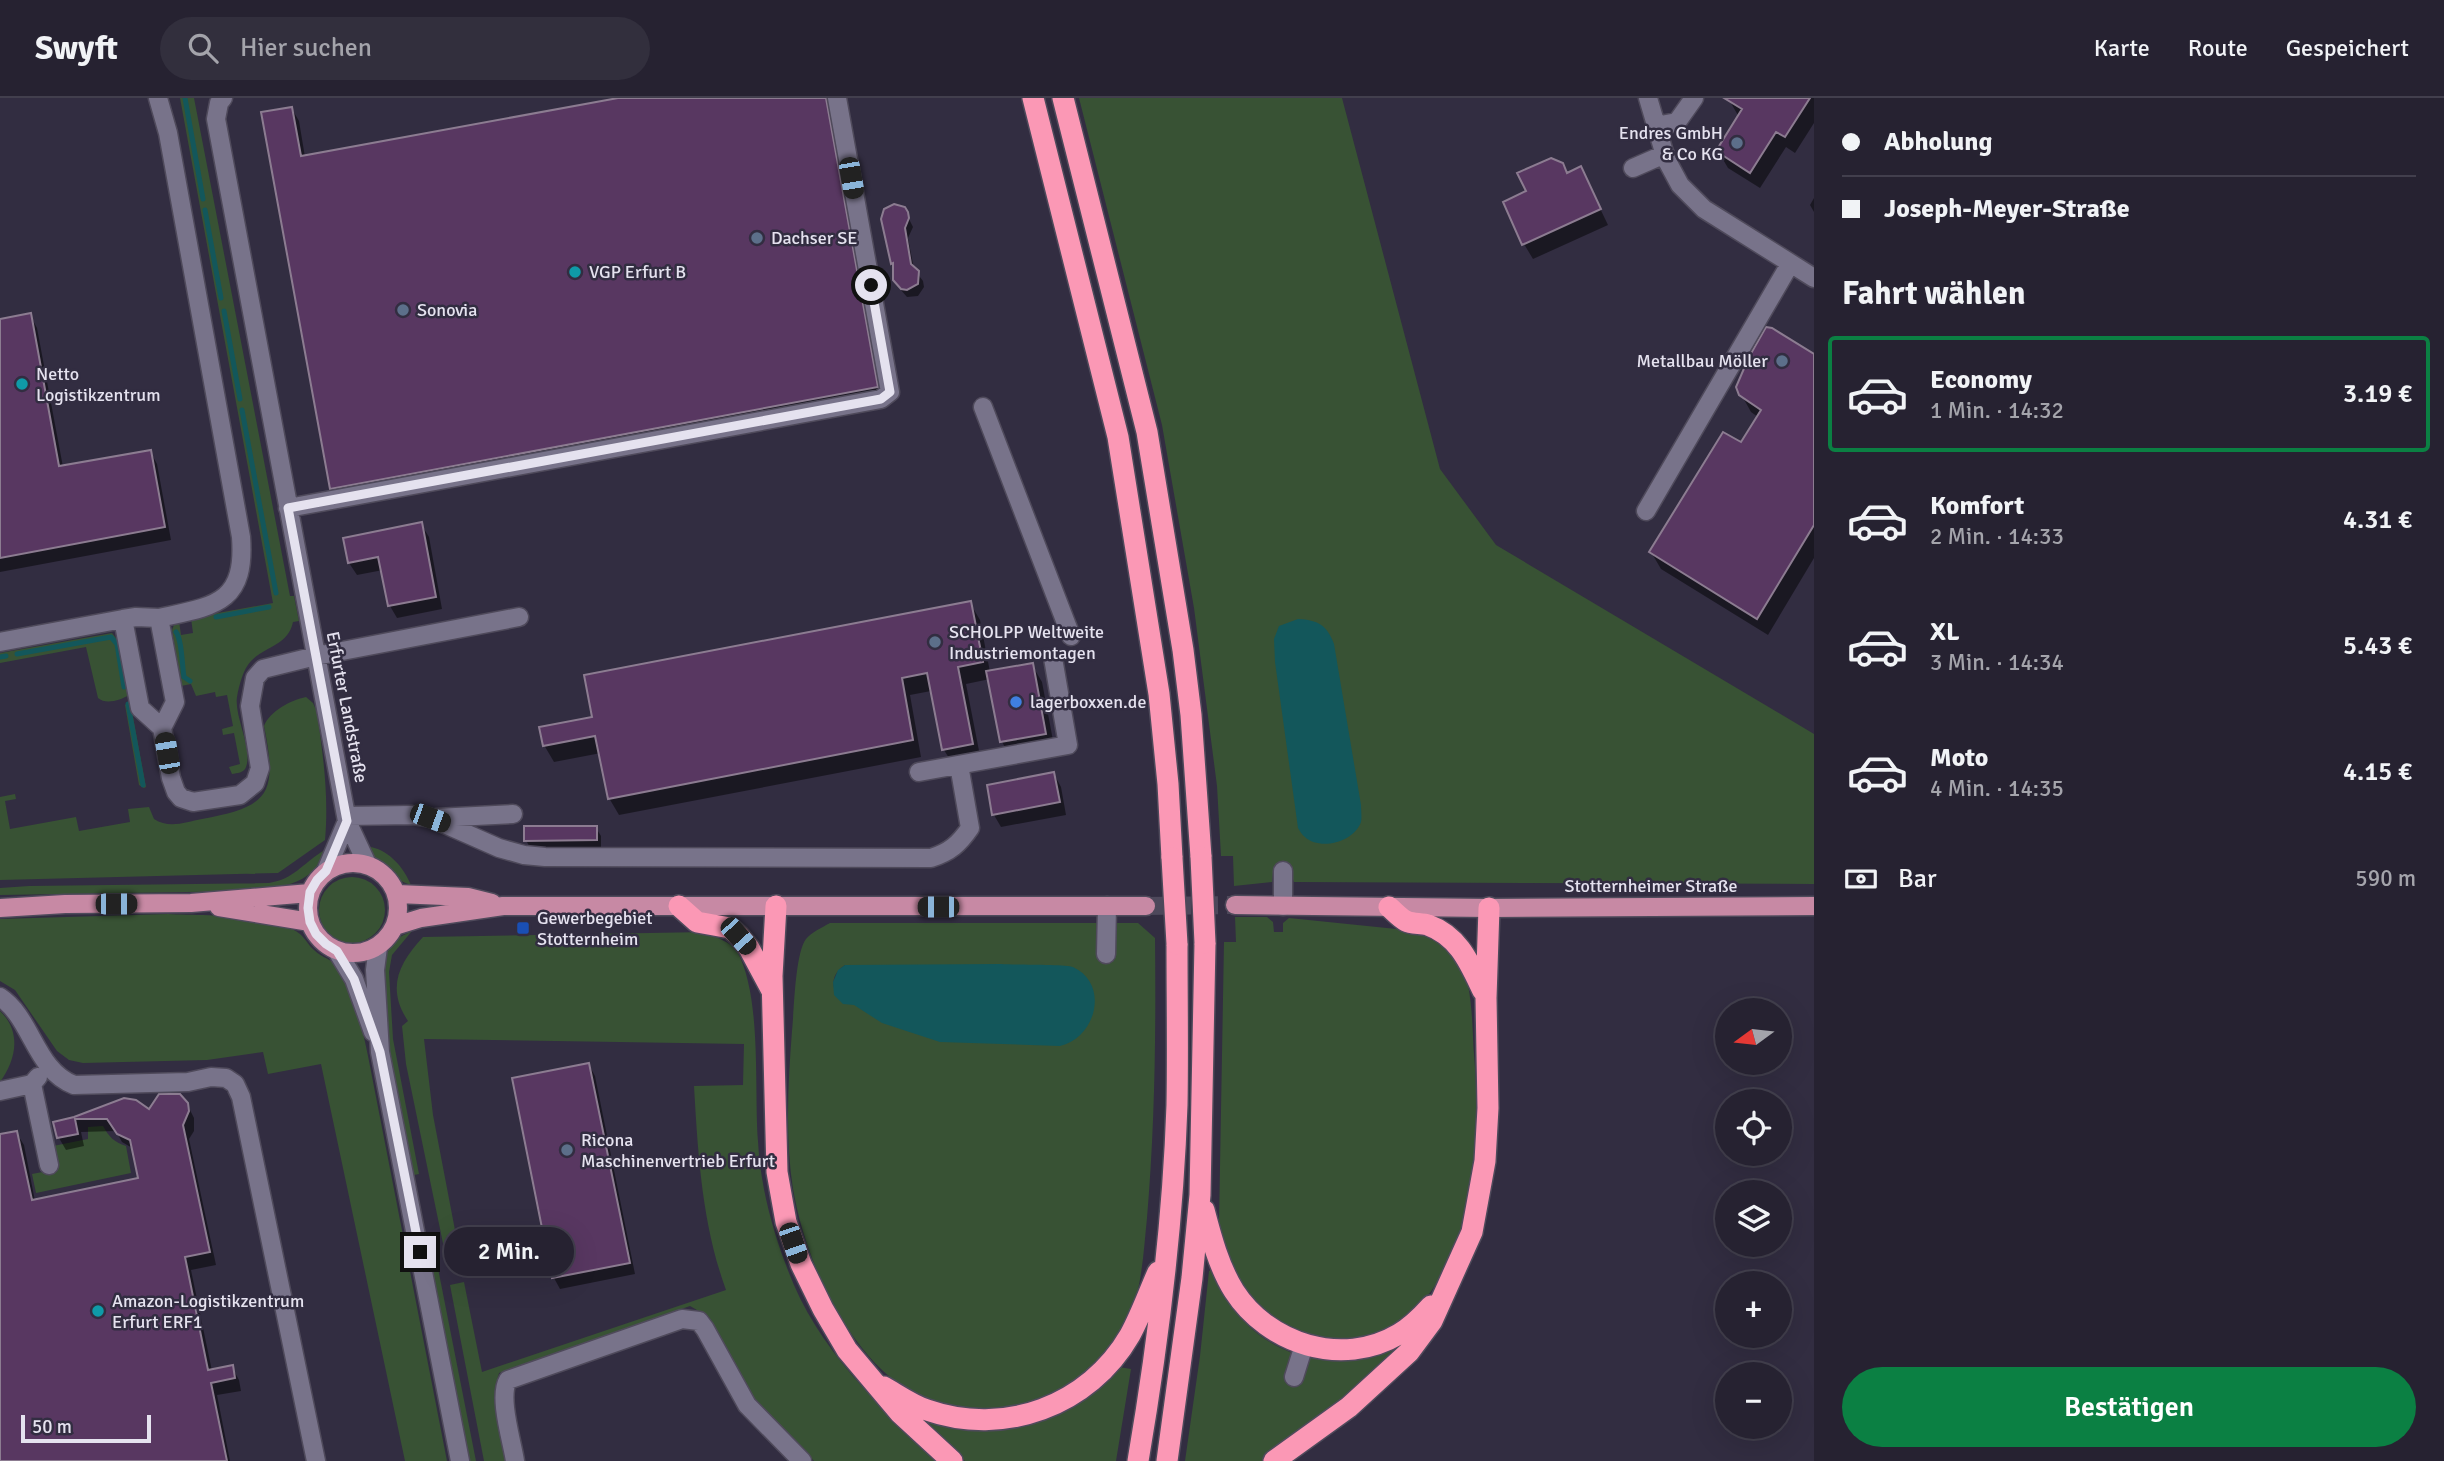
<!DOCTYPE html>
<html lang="de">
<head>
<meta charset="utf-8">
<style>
  body { margin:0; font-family:Signika,sans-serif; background:#322f3d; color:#f1f3f6; height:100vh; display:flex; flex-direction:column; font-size:26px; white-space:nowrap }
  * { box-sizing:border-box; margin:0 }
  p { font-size:23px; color:#a4a4ab }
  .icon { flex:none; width:38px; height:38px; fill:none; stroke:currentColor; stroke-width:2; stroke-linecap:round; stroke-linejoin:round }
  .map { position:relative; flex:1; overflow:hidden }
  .drawer { display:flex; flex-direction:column; background:#262231; width:630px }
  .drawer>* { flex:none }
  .guide { display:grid; align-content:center; height:154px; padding:0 28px; background:#262231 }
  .needle { width:46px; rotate:255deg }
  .tools { position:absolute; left:1715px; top:900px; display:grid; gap:14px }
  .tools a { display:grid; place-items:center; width:77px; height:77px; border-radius:50%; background:#262231; box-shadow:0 7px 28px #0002,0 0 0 2px #423f4d; font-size:35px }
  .scale { position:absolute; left:21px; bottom:18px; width:130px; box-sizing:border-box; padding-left:7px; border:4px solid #e5e2ef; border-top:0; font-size:19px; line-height:24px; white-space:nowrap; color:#e5e2ef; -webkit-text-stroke:5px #322d41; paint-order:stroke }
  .end { position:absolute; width:32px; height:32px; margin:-16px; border:9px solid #e5e2ef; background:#111; box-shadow:0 0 0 4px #111 }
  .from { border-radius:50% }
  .bubble { position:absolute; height:49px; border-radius:24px; background:#262231; box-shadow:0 7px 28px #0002,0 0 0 2px #423f4d; font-size:23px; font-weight:600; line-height:49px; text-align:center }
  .car { position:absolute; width:21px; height:42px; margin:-21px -10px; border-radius:9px; box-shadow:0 0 5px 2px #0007; background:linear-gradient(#222 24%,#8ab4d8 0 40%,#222 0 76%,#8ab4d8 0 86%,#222 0) }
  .guide b { display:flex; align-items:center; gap:24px; height:66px; font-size:26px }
  .guide b+b { border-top:2px solid #423f4d }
  .guide i { width:18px; height:18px; background:#f1f3f6 }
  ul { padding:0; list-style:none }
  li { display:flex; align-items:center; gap:21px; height:116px; margin:0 14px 10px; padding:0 14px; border:4px solid transparent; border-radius:7px }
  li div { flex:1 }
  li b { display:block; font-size:26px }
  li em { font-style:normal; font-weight:600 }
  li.current { border-color:#0b8043 }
  li>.icon { width:63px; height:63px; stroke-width:1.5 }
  h2 { padding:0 28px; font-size:32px; line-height:84px }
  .pay { display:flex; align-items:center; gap:18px; height:77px; padding:0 28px; font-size:26px }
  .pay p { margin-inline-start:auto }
  .button { display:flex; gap:14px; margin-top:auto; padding:14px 28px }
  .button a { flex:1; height:80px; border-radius:42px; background:#0b8043; color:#fff; font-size:28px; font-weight:600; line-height:80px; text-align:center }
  header { display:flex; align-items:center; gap:42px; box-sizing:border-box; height:98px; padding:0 35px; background:#262231; border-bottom:2px solid #423f4d }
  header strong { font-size:33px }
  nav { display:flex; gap:38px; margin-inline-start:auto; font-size:24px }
  .search { width:490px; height:63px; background:#322f3d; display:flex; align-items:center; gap:18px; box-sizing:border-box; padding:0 24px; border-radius:38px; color:#a4a4ab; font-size:26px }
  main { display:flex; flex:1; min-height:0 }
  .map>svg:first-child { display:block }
</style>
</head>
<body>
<header>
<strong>Swyft</strong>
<div class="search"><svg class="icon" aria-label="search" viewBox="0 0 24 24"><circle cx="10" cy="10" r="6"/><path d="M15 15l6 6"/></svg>Hier suchen</div>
<nav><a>Karte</a><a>Route</a><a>Gespeichert</a></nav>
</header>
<main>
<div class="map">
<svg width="1814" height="1363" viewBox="0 0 1814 1363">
  <rect width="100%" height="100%" fill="#322d41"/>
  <path fill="#385234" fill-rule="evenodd" d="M180,0H194L290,498H294L299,523L293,524C288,548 265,548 251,563C243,571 239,588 237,599C234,618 253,651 246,669C244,675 237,675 232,676L229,669L240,666L234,635L223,637L222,631L233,628L227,597L216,599L215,594L196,598L191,586L181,588L172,532L175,524L179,523L181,537L193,535L191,520L273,505Z
    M1079,0H1342L1440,371L1496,447L1814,636V786L1294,784L1290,775H1273L1272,784L1234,788L1233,758H1221L1217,688L1194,510L1162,327Z
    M112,535L119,544L129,597C121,602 106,607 98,600L86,549L0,565V555Z
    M306,599L313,605L317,614C323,657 329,698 325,742L278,775L0,782V699L15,696L16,701L5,703L10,731L76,719L79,733L130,724L128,711L149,709L154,721C169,731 186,724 202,721C269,709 278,696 264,628C270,613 291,602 306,599Z
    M130,603L146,689L144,690L139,687L125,607Z
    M371,749C390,753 404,770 411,787C396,782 371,768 371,749Z
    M323,753C317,786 278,790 250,793L0,797V790L29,788L269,785C294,781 302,766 323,753Z
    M319 812a33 33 0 1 1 66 0a33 33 0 1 1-66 0Z
    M168,816C202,818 273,815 300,836C305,840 309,848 314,852C322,860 333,861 339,871C356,896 362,930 368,958L447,1363H405L321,966L268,976L263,954L207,962L83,965L69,962L57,953L15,892L0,883V821Z
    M1235,819H1267L1273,824L1274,834H1283V825L1289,820L1416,833C1432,839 1448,847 1459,862C1473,884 1472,930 1474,956C1481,1039 1477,1168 1402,1222C1388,1233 1373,1241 1355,1243C1339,1245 1318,1239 1302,1237C1288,1235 1282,1229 1271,1220C1263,1213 1253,1207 1246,1199C1231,1180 1223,1148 1219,1125L1224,844H1236Z
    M830,825H1138L1155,840C1156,933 1155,1027 1147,1120C1143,1158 1142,1200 1122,1234C1096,1277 1049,1308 999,1312C975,1314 947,1312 925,1302C852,1268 806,1167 793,1091C785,1040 788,984 792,933C794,914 795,855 806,841C812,834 821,830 830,825ZM845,867H859L843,905C831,893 829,877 845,867Z
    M412,833L392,857L389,874L393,941L419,1076L414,1077C402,1020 389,963 384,905C383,891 380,870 384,857C389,844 401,838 412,833Z
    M706,834C715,839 732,845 737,853C762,899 754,989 758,1043C760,1084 771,1128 786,1167C815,1249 876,1305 937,1363H814L755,1302L709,1219L690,1208L499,1275L495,1290L508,1363H484L450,1187L464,1184L482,1274L726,1192C702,1126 698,1057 694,988L743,987L744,946L424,941L433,1017L459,1153L445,1155L406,966L402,928L408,923C386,890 399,865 423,839Z
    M0,913C22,934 16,962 0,984Z
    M103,1028C109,1039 114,1044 126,1048L131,1075L36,1095L32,1076L58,1071L53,1048L88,1041V1029Z
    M434,1150L476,1363H470L428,1152Z
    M1213,1171C1230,1212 1250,1238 1292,1255L1294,1263L1314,1259L1330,1261L1404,1242L1393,1263L1266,1363H1185L1200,1258L1209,1173Z
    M1119,1269L1131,1271L1116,1363H965L921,1321C1001,1343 1062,1332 1119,1269Z"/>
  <path fill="#13575b" d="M1298,521C1318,522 1327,527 1334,546L1361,707C1361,712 1362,719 1361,724C1354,744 1320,753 1305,739C1302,737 1300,733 1298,730L1275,564L1274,541L1279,528Z
    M1001,866C1014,867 1066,866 1073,869C1110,886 1096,940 1060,948L940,944L882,925L854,907L843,906L834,897L833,884L838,872L845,867Z"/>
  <path fill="#0007" d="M627,0H831L884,302L339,403L331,390L292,11L299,23L305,59Z
    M1814,0V25L1795,55L1786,49L1760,90L1728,70L1718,53L1739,19L1728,0Z
    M1581,71L1608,127L1533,161L1524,146L1528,94Z
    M1814,100V114L1810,107Z
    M904,111L913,129L908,140L914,171L923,183L924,189L918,198L907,199L900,191L895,182V169L892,165Z
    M30,217L37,230L63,369L150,353L157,366L171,442L0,474V222Z
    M1814,259V460L1768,537L1661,471L1651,454L1742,346L1758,319L1751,314L1741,296Z
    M421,426L429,439L442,511L397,520L390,508L383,472L357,477L349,465Z
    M970,505L980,522L990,574L1032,567L1042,584L1055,653L1012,661L1002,644L990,581L966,586L981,663L954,668L944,652L931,593L910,597L921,659L619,717L609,700L601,655L554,664L544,647L594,621Z
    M1054,676L1061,689L1066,717L1001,729L994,717Z
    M596,730L601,738V750H530L526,742Z
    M589,967L595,978L635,1176L560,1191L554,1180L514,982Z
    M124,1002L149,1013L187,1006L194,1020V1033L189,1041L216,1167L191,1172L212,1273L232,1269L239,1282L241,1293L217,1297L230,1363H0V1038L16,1034L24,1047L35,1103L140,1082L134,1051L122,1044L116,1033L81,1034L84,1048L66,1052L59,1040L75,1021Z"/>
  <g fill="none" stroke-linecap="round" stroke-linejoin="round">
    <path stroke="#13575b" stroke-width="5" d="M185,0L203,101
      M205,112L221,200
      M224,213L240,301
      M242,312L276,495
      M216,519L269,509
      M176,534C182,542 182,567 184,579L190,583
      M17,556L111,539L117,546L124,589
      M0,559L6,558
      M128,606L143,687"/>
  </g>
  <path fill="#583761" stroke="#8c7c91" stroke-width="2" d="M618,0H826L878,289L330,391L261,14L292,9L301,58Z
    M1724,0H1810L1785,39L1776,34L1750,75L1716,53L1742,11Z
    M1551,60L1563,65L1567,75L1581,68L1601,111L1522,147L1503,104L1526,93L1517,75Z
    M894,106L905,109L908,114L909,120L905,130L911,166L919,173L918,186L907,192L901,191L893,182V165L891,166L881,121L884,111Z
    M31,215L59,368L151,352L165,429L0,460V221Z
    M1766,229L1772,230L1814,256V427L1757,521L1649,454L1723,334L1741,344L1761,312L1739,297L1736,289L1749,259Z
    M422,424L436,499L388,508L378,459L348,465L343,440Z
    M971,503L983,564L958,569L973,646L942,652L927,575L902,580L913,642L608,701L595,638L543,648L539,629L592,619L584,577Z
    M1033,565L1046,636L1000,644L986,573Z
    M1054,674L1060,704L992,717L987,687Z
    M524,728H597V742L524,743Z
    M589,965L630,1165L552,1180L512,980Z
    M159,996H180L188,1005L189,1013L183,1027L210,1154L185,1159L208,1272L233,1267L235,1280L211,1285L227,1363H0V1036L17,1033L32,1102L138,1080L130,1042L117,1036L107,1021H75L78,1036L57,1040L53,1024L74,1019L124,1000L136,1002L149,1011Z"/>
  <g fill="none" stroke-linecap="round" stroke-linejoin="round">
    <path stroke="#4d485b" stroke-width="18" stroke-dasharray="18 9" stroke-linecap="butt" d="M1146,808L1235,807"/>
    <defs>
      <path id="minor" d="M158,0L168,35L241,439C246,506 214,508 159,520L175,604L162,630L171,680L176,694L181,700L193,704L240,697L255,685L260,670L250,608L255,580L263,571L316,558L519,519
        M223,0L219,5L216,21L347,723L367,766
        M1648,0L1666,61L1680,87L1704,111L1814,180
        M1655,28L1677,24L1694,0
        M1633,70L1665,56
        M983,309L1071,538
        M288,410L881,301L890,294L837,0
        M1646,413L1790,166
        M123,521L136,519L159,520
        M0,544L123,521L140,610L162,630
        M919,674L1068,647L1053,560
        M346,718L412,717L431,720L499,750L524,757L545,759L931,760C950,754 959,746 970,730L959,667
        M436,720L513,716
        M326,773L347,723
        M1283,808V773
        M378,849L375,872L380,954L460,1363
        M337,853L354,881L373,934
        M1106,856L1107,808
        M0,899C32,920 35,972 74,987L188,984L211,979L226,980L235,986L241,999L316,1363
        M32,986L49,1067
        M0,993L32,986L38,979
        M1294,1279L1304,1247
        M515,1363C512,1343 498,1299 508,1282L682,1221L699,1223L705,1231L747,1307L802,1363"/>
      <path id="major" d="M308 810a45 45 0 1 1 90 0a45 45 0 1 1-90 0Z
        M397,796L468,799L492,805
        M1235,807L1489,810L1814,808
        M219,809L310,824
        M0,810L65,806L191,805L310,795
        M395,828L421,820L503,808H1146"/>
      <path id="highway" d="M1033,0L1118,339L1159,596L1168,686L1172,760
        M1063,0L1147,334L1183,552L1191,617L1201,759
        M679,808L697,824L730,830L739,838L749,850L771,891
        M776,808L772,878L775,996L777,1074L786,1124L801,1166L823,1211L847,1252L900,1315L952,1363
        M1389,809C1394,813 1400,820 1406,823C1412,826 1421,825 1428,827C1459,838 1470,866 1483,893
        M1204,1112C1211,1139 1219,1169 1234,1193C1268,1246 1342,1270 1399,1236C1411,1229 1422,1218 1431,1208
        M884,1289C898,1297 912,1307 927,1312C1004,1339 1089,1308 1130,1237C1141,1217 1149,1194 1158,1174
        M1138,1363C1158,1246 1173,1126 1177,1007C1178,953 1177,900 1177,846
        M1167,1363L1192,1180L1200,1097L1205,845
        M1274,1363L1349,1309L1409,1254L1432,1223L1472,1134L1485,1063L1488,1010L1486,900L1489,810"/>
    </defs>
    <use href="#minor" stroke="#4f4a5b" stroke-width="21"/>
    <use href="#major" stroke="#4f4a5b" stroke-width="21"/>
    <use href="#highway" stroke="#4f4a5b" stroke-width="24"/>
    <use href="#minor" stroke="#78738a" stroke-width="18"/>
    <use href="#major" stroke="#c789a4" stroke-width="18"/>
    <use href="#highway" stroke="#fb98b5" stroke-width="21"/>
    <defs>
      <path id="highway-bridge" d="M1201,759L1205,845
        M1172,760L1177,846"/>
    </defs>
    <use href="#highway-bridge" stroke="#4f4a5b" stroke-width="24" stroke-linecap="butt"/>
    <use href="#highway-bridge" stroke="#fb98b5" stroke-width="21"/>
  </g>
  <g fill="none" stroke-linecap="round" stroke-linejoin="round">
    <path stroke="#e5e2ef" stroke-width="9" d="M420,1154L380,954L354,881L337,853L326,846L316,836L310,824L308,810L310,794L317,782L326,773L347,723L288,410L881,301L890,294L871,187"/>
  </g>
  <g fill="#5c6f8a" stroke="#322d41" stroke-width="2.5">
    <circle cx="1737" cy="45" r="7"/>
    <circle cx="757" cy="140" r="7"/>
    <circle cx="403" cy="212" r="7"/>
    <circle cx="1782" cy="263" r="7"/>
    <circle cx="935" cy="544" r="7"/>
    <circle cx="567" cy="1052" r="7"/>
  </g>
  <g fill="#0f9aa8" stroke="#322d41" stroke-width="2.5">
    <circle cx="575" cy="174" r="7"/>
    <circle cx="22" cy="286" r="7"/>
    <circle cx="98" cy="1213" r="7"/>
  </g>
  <circle fill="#3f7fe0" stroke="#322d41" stroke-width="2.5" cx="1016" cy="604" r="7"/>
  <rect fill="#1a4fb4" stroke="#322d41" stroke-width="2.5" x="516" y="823" width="14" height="14" rx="3.5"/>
  <g text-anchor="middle" stroke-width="5" stroke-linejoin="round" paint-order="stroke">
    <g font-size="18" fill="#e5e2ef" stroke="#322d41" text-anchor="start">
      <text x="1723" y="41" text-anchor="end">Endres GmbH<tspan x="1723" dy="21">&amp; Co KG</tspan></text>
      <text x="771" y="146">Dachser SE</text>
      <text x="589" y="180">VGP Erfurt B</text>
      <text x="417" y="218">Sonovia</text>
      <text x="1768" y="269" text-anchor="end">Metallbau Möller</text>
      <text x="36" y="282">Netto<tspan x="36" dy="21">Logistikzentrum</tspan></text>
      <text x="949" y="540">SCHOLPP Weltweite<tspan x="949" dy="21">Industriemontagen</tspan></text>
      <text x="1030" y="610">lagerboxxen.de</text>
      <text x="537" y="826">Gewerbegebiet<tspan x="537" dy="21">Stotternheim</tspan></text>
      <text x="581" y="1048">Ricona<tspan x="581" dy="21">Maschinenvertrieb Erfurt</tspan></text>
      <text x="112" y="1209">Amazon-Logistikzentrum<tspan x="112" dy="21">Erfurt ERF1</tspan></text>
    </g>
    <g font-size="18" fill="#e5e2ef" stroke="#322d41">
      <text transform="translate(347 609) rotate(79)" y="6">Erfurter Landstraße</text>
      <text x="1651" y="794">Stotternheimer Straße</text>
    </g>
  </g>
</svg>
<div class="tools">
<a><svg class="needle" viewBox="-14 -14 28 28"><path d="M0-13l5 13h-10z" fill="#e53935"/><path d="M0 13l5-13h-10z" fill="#a4a4ab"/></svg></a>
<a><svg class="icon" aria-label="locate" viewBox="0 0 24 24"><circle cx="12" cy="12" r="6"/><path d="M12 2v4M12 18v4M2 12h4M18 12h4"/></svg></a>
<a><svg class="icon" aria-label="layers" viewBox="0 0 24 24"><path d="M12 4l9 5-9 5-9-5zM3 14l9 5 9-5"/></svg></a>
<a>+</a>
<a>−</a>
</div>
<div class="scale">50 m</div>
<i class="end from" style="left:871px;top:187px"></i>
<i class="end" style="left:420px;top:1154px"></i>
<div class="bubble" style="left:444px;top:1129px;width:130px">2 Min.</div>
<i class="car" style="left:851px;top:80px;rotate:170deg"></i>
<i class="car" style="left:167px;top:655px;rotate:350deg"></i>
<i class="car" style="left:430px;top:720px;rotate:110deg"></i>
<i class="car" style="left:116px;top:806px;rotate:90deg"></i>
<i class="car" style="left:938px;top:809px;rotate:270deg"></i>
<i class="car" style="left:738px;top:838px;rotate:138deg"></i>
<i class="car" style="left:793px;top:1145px;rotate:161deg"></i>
</div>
<section class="drawer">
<div class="guide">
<b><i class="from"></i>Abholung</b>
<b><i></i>Joseph-Meyer-Straße</b>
</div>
<h2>Fahrt wählen</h2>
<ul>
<li class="current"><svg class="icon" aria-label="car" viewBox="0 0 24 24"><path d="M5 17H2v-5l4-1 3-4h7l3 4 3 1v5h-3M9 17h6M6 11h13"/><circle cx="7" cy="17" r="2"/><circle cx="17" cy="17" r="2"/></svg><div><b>Economy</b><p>1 Min. · 14:32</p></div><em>3.19 €</em></li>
<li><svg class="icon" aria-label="car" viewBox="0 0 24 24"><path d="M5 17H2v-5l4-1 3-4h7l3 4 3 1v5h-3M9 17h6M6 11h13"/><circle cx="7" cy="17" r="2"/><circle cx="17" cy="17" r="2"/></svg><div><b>Komfort</b><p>2 Min. · 14:33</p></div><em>4.31 €</em></li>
<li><svg class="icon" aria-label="car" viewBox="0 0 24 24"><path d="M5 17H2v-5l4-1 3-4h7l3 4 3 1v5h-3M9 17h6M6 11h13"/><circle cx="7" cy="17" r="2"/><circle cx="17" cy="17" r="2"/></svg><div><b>XL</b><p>3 Min. · 14:34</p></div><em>5.43 €</em></li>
<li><svg class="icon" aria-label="car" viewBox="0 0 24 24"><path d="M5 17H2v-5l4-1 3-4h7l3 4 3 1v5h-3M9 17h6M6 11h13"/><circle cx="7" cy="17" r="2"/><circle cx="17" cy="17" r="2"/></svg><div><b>Moto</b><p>4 Min. · 14:35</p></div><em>4.15 €</em></li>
</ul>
<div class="pay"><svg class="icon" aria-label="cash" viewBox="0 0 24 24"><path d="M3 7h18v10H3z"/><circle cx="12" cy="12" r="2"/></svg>Bar<p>590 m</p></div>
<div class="button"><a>Bestätigen</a></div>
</section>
</main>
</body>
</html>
